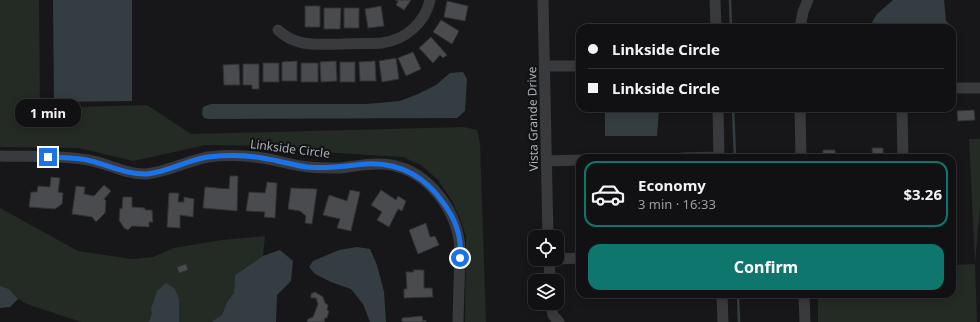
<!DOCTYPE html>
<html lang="en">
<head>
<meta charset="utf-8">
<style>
  body { margin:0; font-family:"Noto Sans",sans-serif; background:#1a1a1c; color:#f1f3f6; height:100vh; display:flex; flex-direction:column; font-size:15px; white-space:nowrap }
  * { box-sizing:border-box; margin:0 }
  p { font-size:13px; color:#9c9da0 }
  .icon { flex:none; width:22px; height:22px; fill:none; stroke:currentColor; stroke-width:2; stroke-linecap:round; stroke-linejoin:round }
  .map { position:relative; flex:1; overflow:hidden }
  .details { position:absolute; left:576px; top:154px; width:380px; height:144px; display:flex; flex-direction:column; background:#111113; border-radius:12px; box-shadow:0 2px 10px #0003,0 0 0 1px #303133 }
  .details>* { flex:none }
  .hud { position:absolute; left:576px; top:24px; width:380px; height:88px; border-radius:12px; box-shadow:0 2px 10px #0003,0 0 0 1px #303133; display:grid; align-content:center; height:88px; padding:0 12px; background:#111113 }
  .fabs { position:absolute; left:528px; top:230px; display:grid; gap:8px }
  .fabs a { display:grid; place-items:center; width:36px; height:36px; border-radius:8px; background:#111113; box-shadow:0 2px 10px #0003,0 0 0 1px #303133; font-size:20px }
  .end { position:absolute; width:18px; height:18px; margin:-9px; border:5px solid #1a73e8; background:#fff; box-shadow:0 0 0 2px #fff }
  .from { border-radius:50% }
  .bubble { position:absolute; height:28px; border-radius:12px; background:#111113; box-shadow:0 2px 10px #0003,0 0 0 1px #303133; font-size:13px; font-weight:700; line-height:28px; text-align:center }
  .hud b { display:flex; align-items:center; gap:14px; height:38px; font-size:15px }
  .hud b+b { border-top:1px solid #303133 }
  .hud i { width:10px; height:10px; background:#f1f3f6 }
  ul { padding:7px 0 0; list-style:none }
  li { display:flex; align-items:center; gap:12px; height:66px; margin:0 8px 6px; padding:0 4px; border:2px solid #303133; border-radius:12px }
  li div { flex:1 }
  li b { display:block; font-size:15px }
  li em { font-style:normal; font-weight:700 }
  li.on { border-color:#0f766e }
  li>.icon { width:36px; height:36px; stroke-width:1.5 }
  .primary-button { display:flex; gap:8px; margin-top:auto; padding:8px 12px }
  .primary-button a { flex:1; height:46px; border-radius:12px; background:#0f766e; color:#fff; font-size:16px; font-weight:700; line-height:46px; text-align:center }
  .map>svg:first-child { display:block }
</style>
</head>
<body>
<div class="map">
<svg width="980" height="322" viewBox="0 0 980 322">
  <rect width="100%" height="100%" fill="#171719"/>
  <path fill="#242a24" d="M0,0H39L40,108L147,105L191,134L464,127L477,130L480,143L486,322H465L466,236L460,218L452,201L438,180L421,165L403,157L337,153L276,146L206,145L133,161L79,148L0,147Z
    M969,139H980V206L975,265L977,322H818V294H952V265L975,264Z
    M0,208L78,251L132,259L153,257L174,248L222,240L265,236L263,256L235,275L234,293L227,302L222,315L214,320L212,322H81L27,304L18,299L9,289L0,286Z"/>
  <path fill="#343e42" d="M53,0H132V101L54,102Z
    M893,0H944L946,21L954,28L952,30V28H879L872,22L877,14Z
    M463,72L467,79L465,111L457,118L209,119L204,118L202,114L203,107L211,104H367L400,101L418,94L436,85L450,73Z
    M605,108H659L657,136H605Z
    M357,247L370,249L377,265L384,292L386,322H370L363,304L351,289L331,282L315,274L309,267L313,261L339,250Z
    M280,250L293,261L291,281L277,295L276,322H212L214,320L222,315L227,302L234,293L235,275L263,256Z
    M166,283L175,289L179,299V322H149L152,313L151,309L157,291Z
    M0,286L9,289L18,299L10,307L0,308Z"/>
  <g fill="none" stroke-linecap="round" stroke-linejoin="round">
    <path stroke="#343e42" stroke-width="2.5" d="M730,0L731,28
      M733,108L735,158
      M738,294L739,322"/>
  </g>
  <path fill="#494b4e" stroke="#313235" d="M395,0H411L404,10L396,5L398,1Z
    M447,1L468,6L465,21L444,17Z
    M305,6H320V27H305Z
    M381,6L384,26L368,28L365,9Z
    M324,8H341L340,29H324Z
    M344,8H359V28H344Z
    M441,20L459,31L452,44L433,32Z
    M431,37L447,55L443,58L440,55L433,63L419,48Z
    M413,52L421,69L406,76L398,58Z
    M396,58L399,79L382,82L379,61Z
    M297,61V81H282V62Z
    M336,61L337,81L321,82L320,62Z
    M375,61L376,81H360L359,62Z
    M340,62H355V82H340Z
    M263,63H279V82H263Z
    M301,63H318V82H301Z
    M239,64L240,85H224L223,65Z
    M243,64H259V89H252V85H243Z
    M974,110L975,120L958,121L957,111Z
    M872,148H883V158H873Z
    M823,150H835V158H823Z
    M230,176H238L237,211L203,208L205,187L229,189Z
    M51,177L60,178L58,192L63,193L62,204L55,209L29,207L31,192H37L38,186L50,187Z
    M267,182L277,183L275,218L264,217L265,212L246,211L249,192L265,193Z
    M104,185L111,191L104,199L106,201L105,213L96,222L92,217L72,214L76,186L85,187L84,194L94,196Z
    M291,188L317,189L312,224L305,223L306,216L300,211L288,209Z
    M350,190L360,192L351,231L337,228L340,219L323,215L329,195L347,201Z
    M381,190L396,200L398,196L406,201L402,211L398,209L389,227L377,220L382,212L371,205Z
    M169,193H179L178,202H184V197L194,199L193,217L180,215V228L167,227Z
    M123,197H132V207L145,208V210H152L153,222H149V227L132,226L128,230L124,228L119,220L120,208L122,209Z
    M426,223L430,237L435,236L439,245L418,254L409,230Z
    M186,264L188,270L179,273L177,267Z
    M413,270H424V288H432L433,297L404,298V289H407L406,272H414Z
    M315,292L323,297L325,303L328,305L327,310L329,311L327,318H325L324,321L325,322H307L308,319L313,317L318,304L316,298H311V294Z
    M422,316L423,321L426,320V322H402V318Z"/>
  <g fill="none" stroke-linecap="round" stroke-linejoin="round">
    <path stroke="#393a3d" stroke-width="11" d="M543,0L548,237
      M715,0L716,28
      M800,28L803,12L808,0
      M278,30C297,48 318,44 342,44C355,43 369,44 382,43C405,40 425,23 430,0
      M545,66H580
      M952,88H980
      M718,108L719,158
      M800,108L801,158
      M902,108L903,158
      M0,156C29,157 59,155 88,160C107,163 127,175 146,174C167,172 187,161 208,157C225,155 244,155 262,158C278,160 293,166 309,167C320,168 330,168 340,168C357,166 374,162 391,165C430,172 459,213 460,251L458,322
      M682,158L719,157
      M547,161L580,160
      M549,259L550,281
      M557,259L580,258
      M722,294L723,322
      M804,294L805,322
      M550,303L553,315L559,322"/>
  </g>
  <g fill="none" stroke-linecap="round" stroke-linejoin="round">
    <path stroke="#1a73e8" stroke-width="5" d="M48,157C62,158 77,157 91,161C108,165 128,175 147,174C168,172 187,160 208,157C226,155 245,155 262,158C277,160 292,165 307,167C327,169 345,166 365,164C399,162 425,176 444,204C456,220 462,238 460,258"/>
  </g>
  <g text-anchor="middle" stroke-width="4" stroke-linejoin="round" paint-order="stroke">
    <g font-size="12" fill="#abb1b7" stroke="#121214">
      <text transform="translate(533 119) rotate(-91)" y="4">Vista Grande Drive</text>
      <text transform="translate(290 149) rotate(7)" y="4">Linkside Circle</text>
    </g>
  </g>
</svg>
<div class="fabs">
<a><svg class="icon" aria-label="locate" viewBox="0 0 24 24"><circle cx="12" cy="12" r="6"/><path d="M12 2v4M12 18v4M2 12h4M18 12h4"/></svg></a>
<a><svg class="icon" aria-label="layers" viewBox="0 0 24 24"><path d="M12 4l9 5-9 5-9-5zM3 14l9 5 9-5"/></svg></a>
</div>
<i class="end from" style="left:460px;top:258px"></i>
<i class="end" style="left:48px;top:157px"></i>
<div class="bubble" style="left:15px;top:99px;width:66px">1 min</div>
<div class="hud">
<b><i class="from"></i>Linkside Circle</b>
<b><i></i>Linkside Circle</b>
</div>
<section class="details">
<ul>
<li class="on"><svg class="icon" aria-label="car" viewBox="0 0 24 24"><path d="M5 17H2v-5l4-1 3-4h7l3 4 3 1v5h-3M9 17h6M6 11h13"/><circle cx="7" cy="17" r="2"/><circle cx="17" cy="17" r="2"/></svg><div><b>Economy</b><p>3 min · 16:33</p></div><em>$3.26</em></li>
</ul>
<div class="primary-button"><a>Confirm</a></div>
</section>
</div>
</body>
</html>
